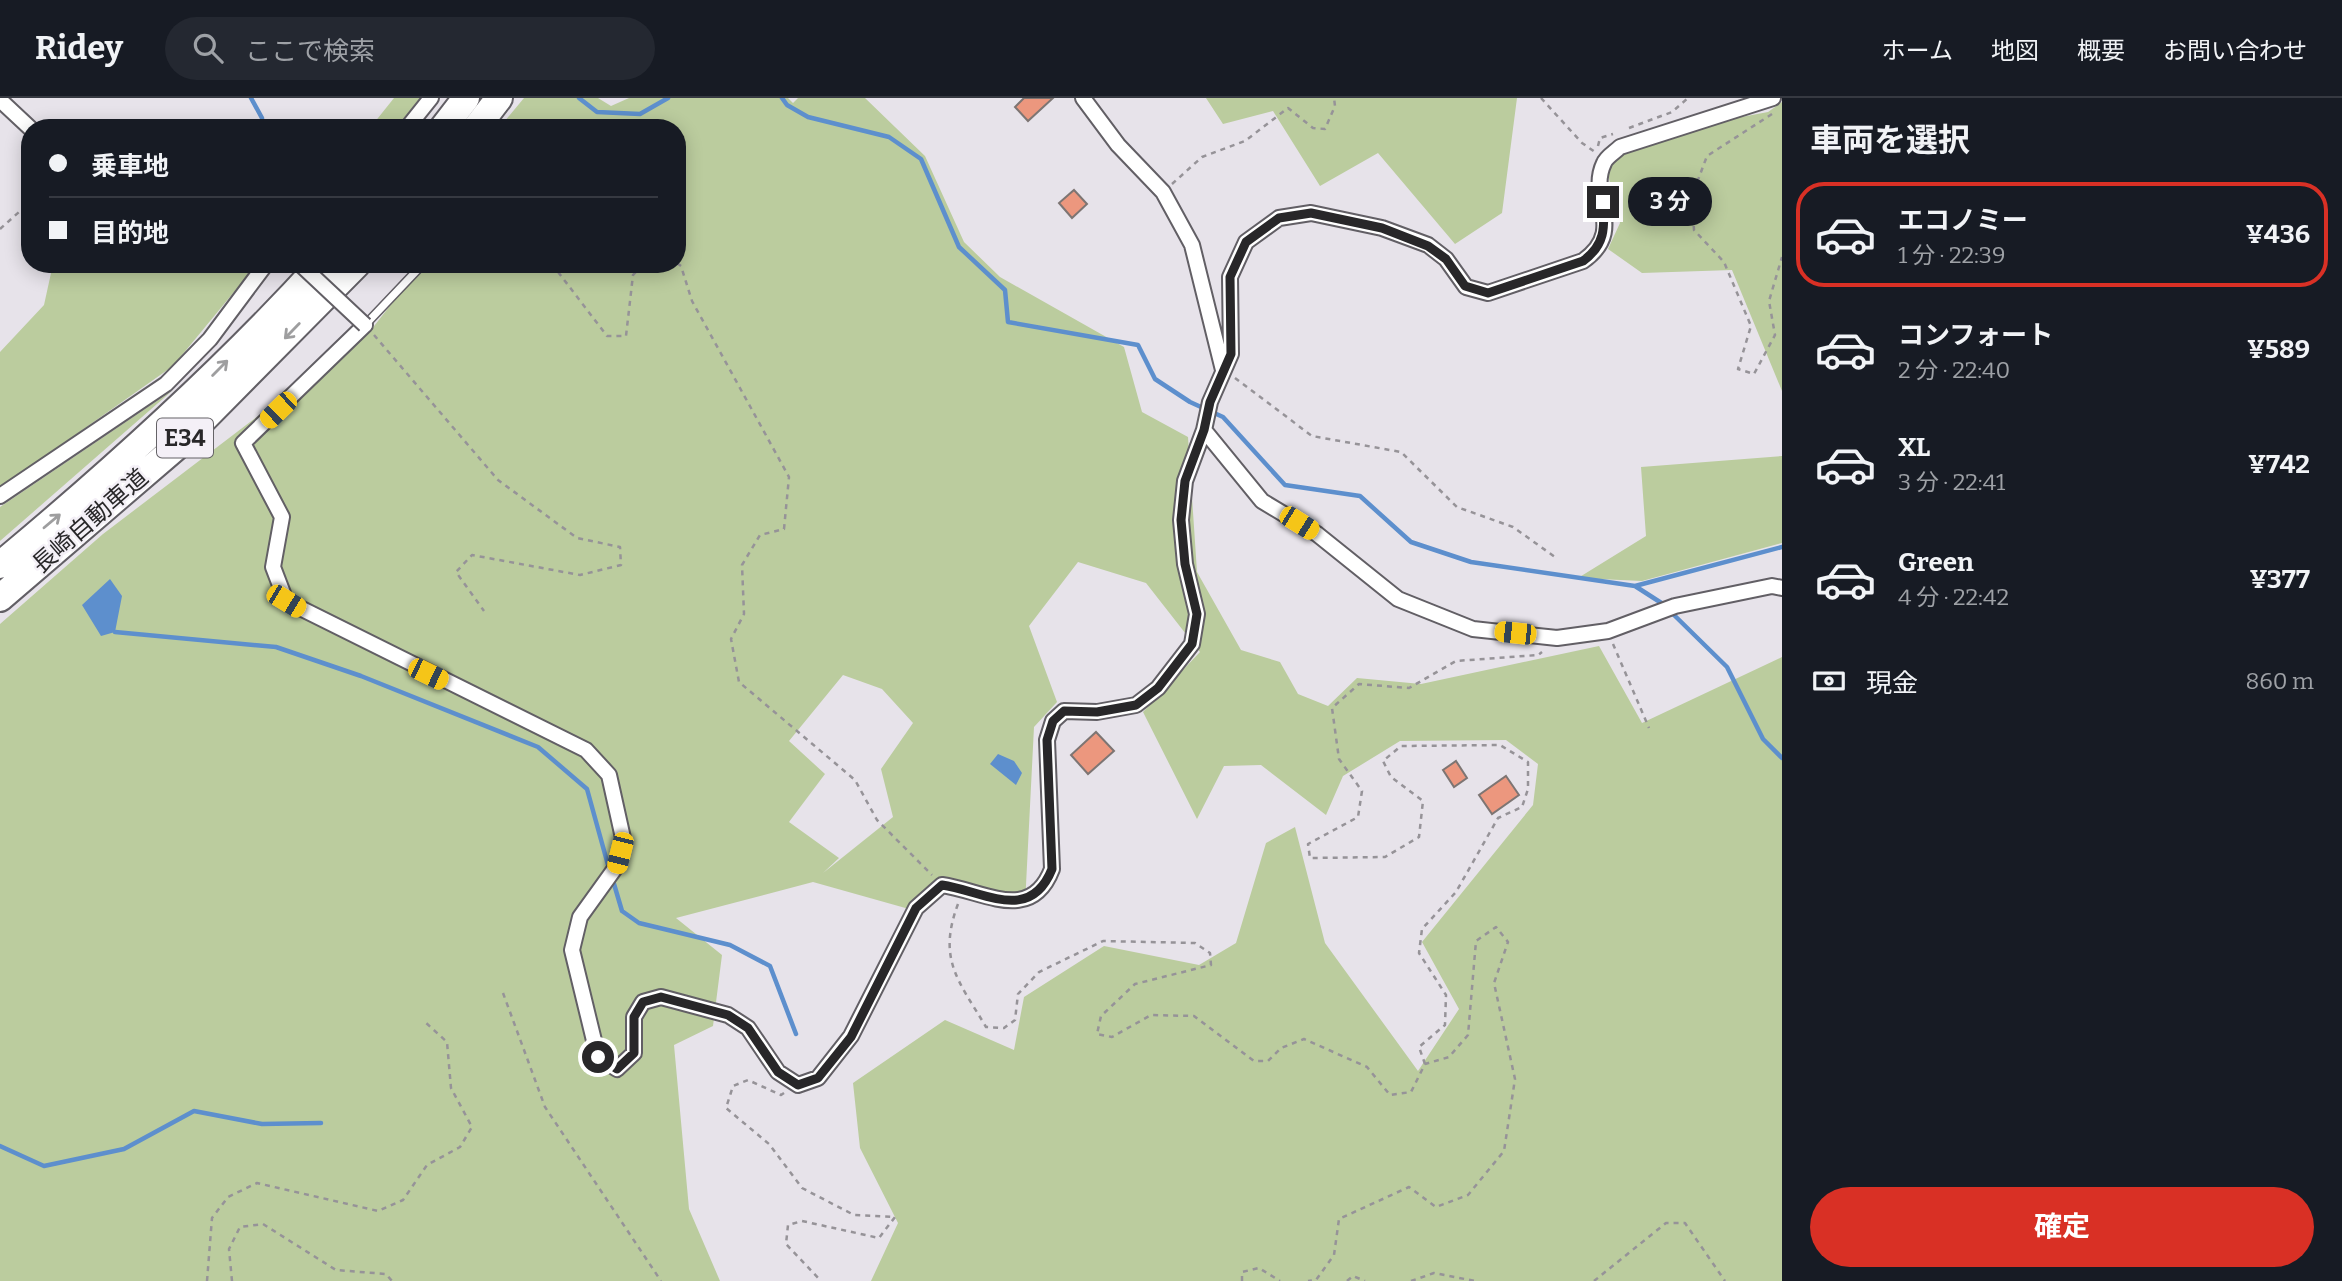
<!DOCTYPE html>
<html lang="ja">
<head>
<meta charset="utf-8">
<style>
  body { margin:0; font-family:Bitter,"Noto Sans JP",serif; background:#242831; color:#f1f3f6; height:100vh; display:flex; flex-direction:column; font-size:26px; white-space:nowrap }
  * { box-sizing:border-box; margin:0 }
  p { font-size:23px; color:#9ea1a6 }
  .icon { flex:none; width:38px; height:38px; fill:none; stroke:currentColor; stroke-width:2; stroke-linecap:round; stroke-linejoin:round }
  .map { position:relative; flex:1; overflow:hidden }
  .sheet { display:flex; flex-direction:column; background:#171b24; width:560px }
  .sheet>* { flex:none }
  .guide { position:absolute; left:21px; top:21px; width:665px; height:154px; border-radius:28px; box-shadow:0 4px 18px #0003; display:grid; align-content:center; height:154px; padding:0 28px; background:#171b24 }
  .end { position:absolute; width:32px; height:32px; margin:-16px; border:9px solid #282729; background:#fff; box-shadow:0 0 0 4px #fff }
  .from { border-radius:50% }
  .bubble { position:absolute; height:49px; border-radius:24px; background:#171b24; box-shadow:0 4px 18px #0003; font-size:23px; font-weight:700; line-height:49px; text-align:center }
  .car { position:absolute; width:21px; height:42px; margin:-21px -10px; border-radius:9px; box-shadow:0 0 5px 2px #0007; background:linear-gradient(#f5c518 24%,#345 0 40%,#f5c518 0 76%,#345 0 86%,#f5c518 0) }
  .guide b { display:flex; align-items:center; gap:24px; height:66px; font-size:26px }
  .guide b+b { border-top:2px solid #363941 }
  .guide i { width:18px; height:18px; background:#f1f3f6 }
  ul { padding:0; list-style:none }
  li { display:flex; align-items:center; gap:21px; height:105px; margin:0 14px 10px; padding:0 14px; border:4px solid transparent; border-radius:28px }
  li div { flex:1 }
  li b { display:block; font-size:26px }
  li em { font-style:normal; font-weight:700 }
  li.on { border-color:#d93025 }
  li>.icon { width:63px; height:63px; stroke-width:1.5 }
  h2 { padding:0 28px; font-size:32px; line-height:84px }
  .pay { display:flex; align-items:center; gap:18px; height:77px; padding:0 28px; font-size:26px }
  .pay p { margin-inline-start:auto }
  .primary-button { display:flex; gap:14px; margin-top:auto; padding:14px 28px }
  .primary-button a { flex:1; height:80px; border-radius:42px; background:#d93025; color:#fff; font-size:28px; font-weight:700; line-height:80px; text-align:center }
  header { display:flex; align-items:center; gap:42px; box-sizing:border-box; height:98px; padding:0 35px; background:#171b24; border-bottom:2px solid #363941 }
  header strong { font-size:33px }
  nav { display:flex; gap:38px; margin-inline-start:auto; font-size:24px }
  .search { width:490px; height:63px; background:#242831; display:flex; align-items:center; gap:18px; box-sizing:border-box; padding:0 24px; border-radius:38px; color:#9ea1a6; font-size:26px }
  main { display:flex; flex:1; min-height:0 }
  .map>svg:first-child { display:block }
</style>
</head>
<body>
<header>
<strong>Ridey</strong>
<div class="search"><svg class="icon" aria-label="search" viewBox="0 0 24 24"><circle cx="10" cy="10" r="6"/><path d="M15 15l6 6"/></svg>ここで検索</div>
<nav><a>ホーム</a><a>地図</a><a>概要</a><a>お問い合わせ</a></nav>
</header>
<main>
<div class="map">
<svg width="1782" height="1183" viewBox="0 0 1782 1183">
  <rect width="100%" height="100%" fill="#e7e3ea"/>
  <path fill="#bbcc9e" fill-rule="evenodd" d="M394,0H420L396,30H370Z
    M524,0H598L611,8L629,0H788L793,5L798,0H865L925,58L964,144L1000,179L1124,249L1142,314L1188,339L1197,474L1241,552L1280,564L1298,596L1328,608L1357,580L1421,586L1599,548L1642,625L1782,559V1183H871L898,1125L860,1050L853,985L945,922L1014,952L1024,899L1104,848L1199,867L1236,845L1266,745L1295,729L1325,845L1418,973L1459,911L1422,844L1533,707L1538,666L1506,642L1400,643L1343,678L1326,717L1261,667L1224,668L1197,721L1143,614L1200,554L1146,485L1078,464L1029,528L1057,604L1034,629L1025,807L945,779L909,811L813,784L676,820L722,857L713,928L674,947L689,1111L720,1183H0V526L103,436L371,232L410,182L418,166H677V30H499ZM843,577L882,591L913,625L881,671L893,719L823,775L839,760L789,724L825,676L789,643Z
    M1206,0H1517L1502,115L1455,146L1378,55L1320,88L1273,13L1223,26Z
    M1782,4V293L1732,172L1642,175L1608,151L1620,125L1606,69L1625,41L1768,14Z
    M53,166H257L173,268L0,390V254L44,207Z
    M173,292L0,443V409Z
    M1782,358V445L1642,483L1578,480L1646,438L1641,369Z"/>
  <path fill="#5d8fcd" d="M110,481L122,498L115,534L101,538L82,507Z
    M998,656L1014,663L1022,675L1016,687L990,666Z"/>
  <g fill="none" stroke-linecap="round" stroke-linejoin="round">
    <path stroke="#5d8fcd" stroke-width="4.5" d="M251,0L262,20V30
      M579,0L597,14L640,16L668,0
      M782,0L787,7L808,19L889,39L921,61L959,149L1005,192L1008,224L1138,247L1155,281L1190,304L1223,319L1285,387L1360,398L1411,444L1471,464L1635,488L1663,506
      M1635,488L1782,449
      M1673,516L1727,569L1763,641L1782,660
      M115,534L276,549L361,578L538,649L587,691L608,767
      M614,786L622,813L639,825L730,847L770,868L796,936
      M0,1048L44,1068L124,1051L194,1013L262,1026L321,1025"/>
  </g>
  <path fill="#ec977e" stroke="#7d7573" stroke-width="2" d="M1024,0H1053L1028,23L1015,9Z
    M1074,92L1087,106L1072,120L1059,105Z
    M1096,634L1114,653L1088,676L1071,657Z
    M1456,663L1467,680L1454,689L1443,672Z
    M1506,678L1519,697L1492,716L1479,697Z"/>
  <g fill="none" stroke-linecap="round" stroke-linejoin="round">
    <defs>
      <path id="service" d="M365,227L423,166"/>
      <path id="minor" d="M1083,0L1118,47L1163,94L1192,147L1223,272
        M0,2L30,30
        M407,30L431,0
        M365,227L243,345L282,419L273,469L286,503L586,652L609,677L623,740L616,769L580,819L572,852L598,959L617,971L634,955V919L643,904L661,899L728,917L748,930L778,974L798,987L818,980L851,938L916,810L942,787C984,793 1031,826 1052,771L1047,642L1053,623L1064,613L1097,614L1136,607L1158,590L1192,546L1197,516L1185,466L1181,422L1185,383L1204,332L1210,304L1231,256L1230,179L1246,144L1279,120L1311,115L1382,130L1428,147L1446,161L1466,189L1488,195L1583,163C1627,132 1587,100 1604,65C1606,59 1615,54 1620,49L1773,0
        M1204,332L1262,403L1317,436L1398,501L1473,531L1557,540L1608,533L1675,508L1772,488L1782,490
        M0,398L166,286L210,241L266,166"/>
      <path id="motorway" d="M443,30L466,0
        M476,30L499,0
        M0,467C113,373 222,275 321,166
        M0,500L176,349L357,166"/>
    </defs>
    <use href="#service" stroke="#625f65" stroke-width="10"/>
    <use href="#minor" stroke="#625f65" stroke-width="18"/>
    <use href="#motorway" stroke="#625f65" stroke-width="30"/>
    <path stroke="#969398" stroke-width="2.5" stroke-dasharray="5 5" stroke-linecap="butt" d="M1541,0L1582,45L1595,54
      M1772,16L1707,58L1692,98L1694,132L1724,164L1751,228L1738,271L1754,276L1775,237L1769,203L1782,159
      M1629,30L1672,14L1688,0
      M1598,48L1600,40L1613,36
      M1172,86L1202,59L1245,43L1288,10L1313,30L1325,31L1335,8L1334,0
      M0,131L29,105L30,77
      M677,165L681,168L692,203L789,379L784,431L760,437L742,467L744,516L731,541L739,584L855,682L877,722L932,777
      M552,166L607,238H626L633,177L643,166
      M374,237L498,382L577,440L620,449L621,467L580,477L472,457L456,474L484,513
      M1235,280L1312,338L1401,354L1457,409L1513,429L1555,459
      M1613,546L1649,630
      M958,806C937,862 959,883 986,929L1004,930L1015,922L1018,896L1039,874L1103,843L1195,845L1210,855L1211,867L1135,886L1101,918L1097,936L1112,939L1151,917L1194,918L1254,963H1268L1281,950L1304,941L1367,969L1390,997L1411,994L1425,966L1449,959L1468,937L1476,843L1496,829L1508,844L1494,885L1515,981L1504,1053L1468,1097L1436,1109L1409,1089L1339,1121L1334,1157L1316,1182L1308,1183
      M503,895L545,1009L661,1183
      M1425,966L1419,949L1445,927L1446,897L1419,855L1422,831L1456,794L1498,720L1522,709L1528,691V664L1500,647L1401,648L1383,663L1391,679L1423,703L1419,739L1385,759L1310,760L1308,746L1358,719L1362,693L1339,661L1332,610L1359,586L1409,590L1456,563L1538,557L1542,554
      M784,995L781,997L748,982L733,988L726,1010L769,1046L802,1090L854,1117L895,1119L879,1140L802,1123L788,1127L786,1146L821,1183
      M207,1183L212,1120L228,1099L257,1085L378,1113L403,1102L427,1067L460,1049L472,1029L451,990L447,944L424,923
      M232,1183L229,1151L240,1129L263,1126L336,1172L386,1176L392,1183
      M1242,1183V1174L1259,1170L1280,1183
      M1347,1183L1353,1178L1365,1183
      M1411,1183L1434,1175L1475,1183
      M1594,1183L1666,1125H1685L1725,1183"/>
    <use href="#service" stroke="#fff" stroke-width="7"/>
    <use href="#minor" stroke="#fff" stroke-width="14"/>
    <use href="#motorway" stroke="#fff" stroke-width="26"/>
    <defs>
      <path id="minor-bridge" d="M300,166L365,227"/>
    </defs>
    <use href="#minor-bridge" stroke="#625f65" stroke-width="18" stroke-linecap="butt"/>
    <use href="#minor-bridge" stroke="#fff" stroke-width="14"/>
  </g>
  <defs><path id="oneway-shaft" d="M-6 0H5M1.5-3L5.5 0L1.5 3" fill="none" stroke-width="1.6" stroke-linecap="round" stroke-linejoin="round" transform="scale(1.75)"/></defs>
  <g stroke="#9e9e9f">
    <use href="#oneway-shaft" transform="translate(292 233) rotate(134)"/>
    <use href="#oneway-shaft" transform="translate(220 270) rotate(-45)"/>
    <use href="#oneway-shaft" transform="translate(52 423) rotate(-40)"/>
  </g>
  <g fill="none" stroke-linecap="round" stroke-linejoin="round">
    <path stroke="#282729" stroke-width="9" d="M598,959L617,971L634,955V919L643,904L661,899L728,917L748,930L778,974L798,987L818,980L851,939L916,810L942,787C984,793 1030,826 1052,771L1047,642L1053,623L1064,613L1097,614L1136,607L1158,590L1192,546L1197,516L1185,466L1181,422L1185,383L1204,332L1210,304L1231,256L1230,179L1246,144L1279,120L1311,115L1382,130L1428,148L1446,161L1465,188L1488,195L1583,163C1605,147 1605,130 1603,104"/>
  </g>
  <g text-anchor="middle" stroke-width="5" stroke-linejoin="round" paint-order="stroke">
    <rect fill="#f4f0f7" stroke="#656367" stroke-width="2" x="157" y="320.5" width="56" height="39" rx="5"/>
    <g font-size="23" font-weight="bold" fill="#282729">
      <text x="185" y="348">E34</text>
    </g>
    <g font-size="24" fill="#282729" stroke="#f4f0f7">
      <text transform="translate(90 423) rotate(-41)" y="8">長崎自動車道</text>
    </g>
  </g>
</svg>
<i class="end from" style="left:598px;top:959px"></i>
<i class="end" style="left:1603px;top:104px"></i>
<div class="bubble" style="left:1628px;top:79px;width:84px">3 分</div>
<i class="car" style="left:278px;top:312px;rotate:226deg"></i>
<i class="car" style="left:1299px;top:425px;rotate:122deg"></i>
<i class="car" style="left:286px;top:503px;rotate:121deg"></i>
<i class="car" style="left:1515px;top:535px;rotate:276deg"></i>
<i class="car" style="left:428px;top:576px;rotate:116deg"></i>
<i class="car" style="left:620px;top:755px;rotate:194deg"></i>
<div class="guide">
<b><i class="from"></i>乗車地</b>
<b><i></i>目的地</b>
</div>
</div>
<section class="sheet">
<h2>車両を選択</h2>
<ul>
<li class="on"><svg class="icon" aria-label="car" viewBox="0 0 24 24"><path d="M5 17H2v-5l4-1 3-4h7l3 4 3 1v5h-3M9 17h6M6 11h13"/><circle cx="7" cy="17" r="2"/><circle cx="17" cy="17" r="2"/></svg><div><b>エコノミー</b><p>1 分 · 22:39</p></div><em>¥436</em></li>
<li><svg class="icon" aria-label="car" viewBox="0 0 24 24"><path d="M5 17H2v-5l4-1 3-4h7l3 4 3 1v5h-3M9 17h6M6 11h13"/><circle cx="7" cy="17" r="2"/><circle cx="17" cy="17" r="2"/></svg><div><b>コンフォート</b><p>2 分 · 22:40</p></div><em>¥589</em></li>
<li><svg class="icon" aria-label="car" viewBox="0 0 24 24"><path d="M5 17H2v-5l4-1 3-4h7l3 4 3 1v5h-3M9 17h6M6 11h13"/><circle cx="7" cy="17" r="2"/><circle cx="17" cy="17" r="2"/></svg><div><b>XL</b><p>3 分 · 22:41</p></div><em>¥742</em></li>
<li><svg class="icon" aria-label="car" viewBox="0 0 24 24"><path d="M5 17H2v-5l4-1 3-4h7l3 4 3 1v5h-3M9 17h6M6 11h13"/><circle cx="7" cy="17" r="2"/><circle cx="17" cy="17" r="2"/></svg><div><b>Green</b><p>4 分 · 22:42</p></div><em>¥377</em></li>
</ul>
<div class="pay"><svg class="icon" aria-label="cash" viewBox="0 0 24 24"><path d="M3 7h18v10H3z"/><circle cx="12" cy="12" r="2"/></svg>現金<p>860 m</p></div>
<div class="primary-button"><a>確定</a></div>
</section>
</main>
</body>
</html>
